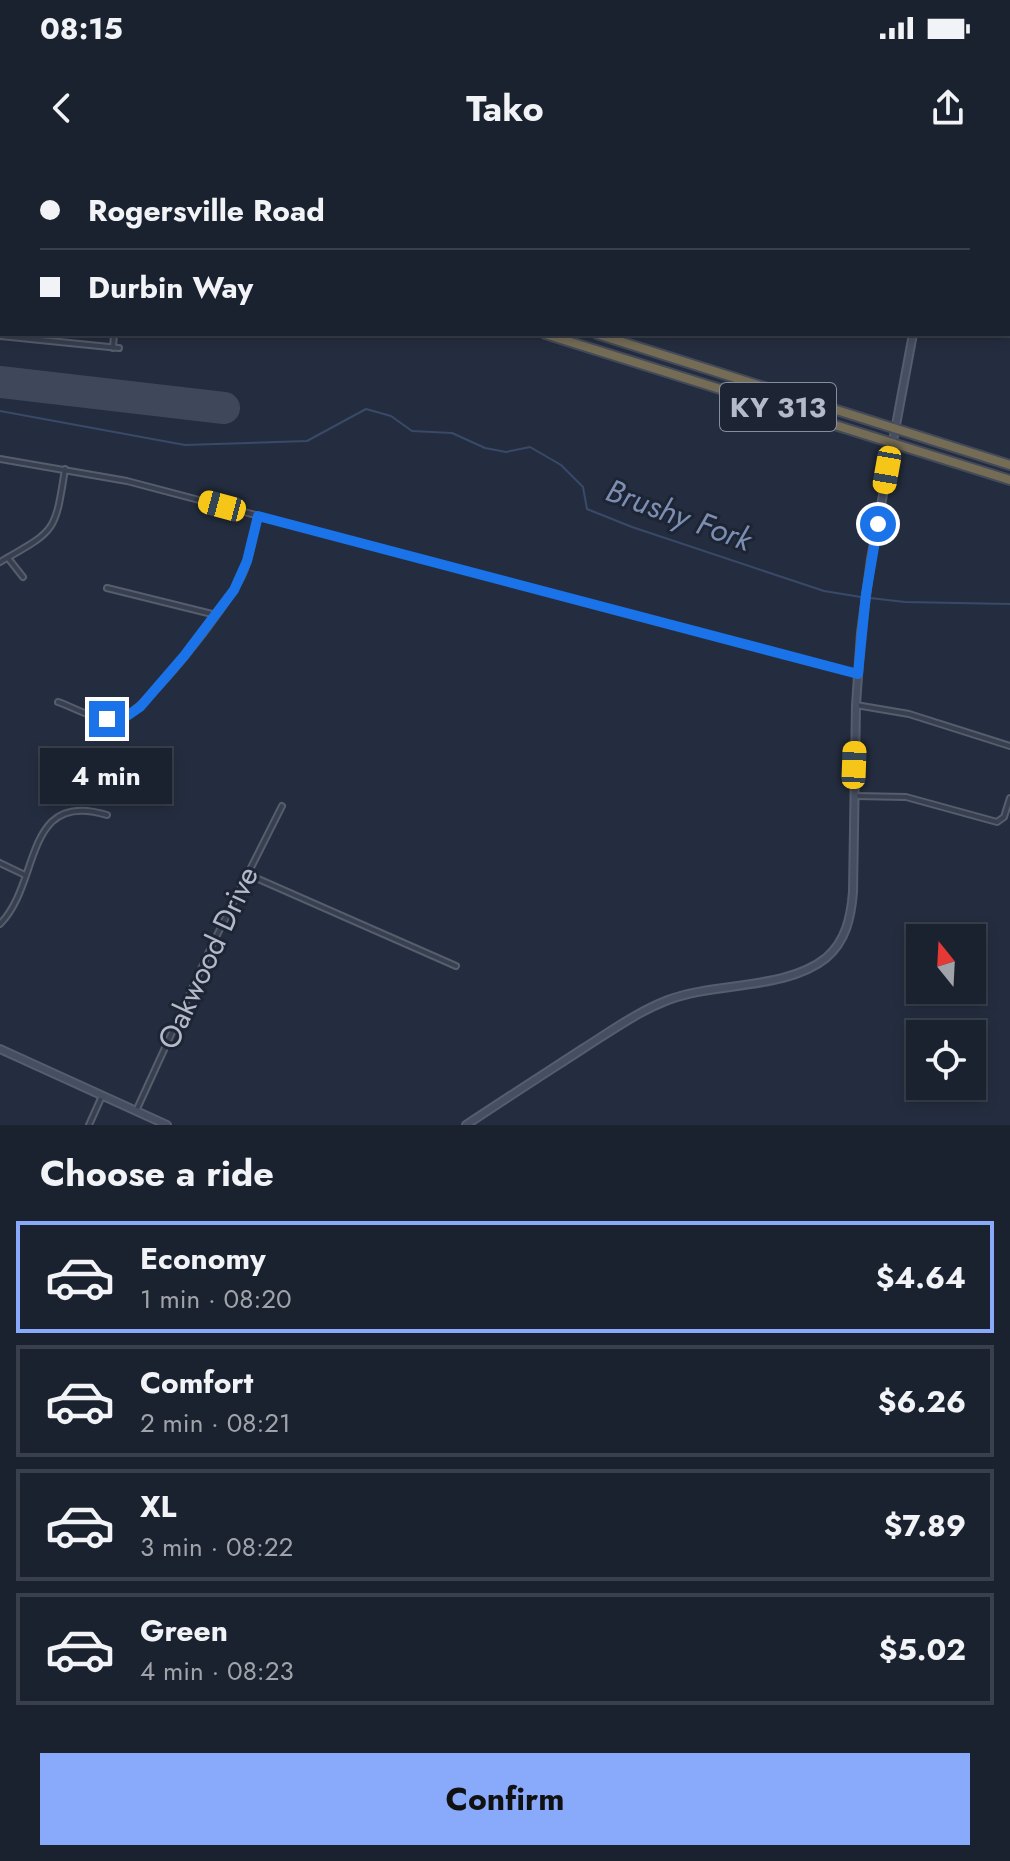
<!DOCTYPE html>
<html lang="en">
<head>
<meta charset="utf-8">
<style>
  body { margin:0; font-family:Jost,sans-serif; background:#242a37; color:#f1f3f6; height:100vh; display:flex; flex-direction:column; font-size:30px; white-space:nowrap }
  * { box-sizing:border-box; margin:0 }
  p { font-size:26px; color:#a0a4aa }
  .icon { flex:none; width:44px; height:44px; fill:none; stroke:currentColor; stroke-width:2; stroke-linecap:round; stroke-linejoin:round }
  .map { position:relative; height:965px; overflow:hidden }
  .side { display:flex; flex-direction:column; background:#1b222f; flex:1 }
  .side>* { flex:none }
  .hud { position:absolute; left:0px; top:0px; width:1010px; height:176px; box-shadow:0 4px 12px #0003,0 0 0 2px #393f4b; display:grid; align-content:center; height:176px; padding:0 40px; background:#1b222f }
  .needle { width:52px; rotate:342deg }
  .tools { position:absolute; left:906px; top:764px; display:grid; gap:16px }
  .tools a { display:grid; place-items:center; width:80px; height:80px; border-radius:0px; background:#1b222f; box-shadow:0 4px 12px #0003,0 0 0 2px #393f4b; font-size:40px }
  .end { position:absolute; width:36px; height:36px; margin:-18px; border:10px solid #1a73e8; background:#fff; box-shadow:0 0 0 4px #fff }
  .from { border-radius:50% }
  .bubble { position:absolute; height:56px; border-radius:0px; background:#1b222f; box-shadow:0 4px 12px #0003,0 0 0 2px #393f4b; font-size:26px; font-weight:700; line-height:56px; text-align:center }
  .car { position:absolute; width:24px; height:48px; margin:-24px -12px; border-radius:10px; box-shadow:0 0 6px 2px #0007; background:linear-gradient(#f5c518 24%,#345 0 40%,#f5c518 0 76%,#345 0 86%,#f5c518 0) }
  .hud b { display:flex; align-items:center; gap:28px; height:76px; font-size:30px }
  .hud b+b { border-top:2px solid #393f4b }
  .hud i { width:20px; height:20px; background:#f1f3f6 }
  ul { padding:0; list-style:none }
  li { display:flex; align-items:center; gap:24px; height:112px; margin:0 16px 12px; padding:0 24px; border:4px solid #393f4b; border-radius:0px }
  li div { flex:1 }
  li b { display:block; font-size:30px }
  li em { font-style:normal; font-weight:700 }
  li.selected { border-color:#89a9fa }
  li>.icon { width:72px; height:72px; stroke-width:1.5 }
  h2 { padding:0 40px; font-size:36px; line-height:96px }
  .action { display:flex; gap:16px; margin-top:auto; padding:16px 40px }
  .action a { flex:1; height:92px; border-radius:0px; background:#89a9fa; color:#111; font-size:32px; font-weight:700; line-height:92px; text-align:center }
  .status { display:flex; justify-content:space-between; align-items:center; height:56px; padding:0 40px; background:#1b222f; direction:ltr }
  .status svg { height:22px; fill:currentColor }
  header { display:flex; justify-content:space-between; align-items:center; height:104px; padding:0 40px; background:#1b222f; font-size:36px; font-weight:700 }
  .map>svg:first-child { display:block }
</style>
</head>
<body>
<div class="status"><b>08:15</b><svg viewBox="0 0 49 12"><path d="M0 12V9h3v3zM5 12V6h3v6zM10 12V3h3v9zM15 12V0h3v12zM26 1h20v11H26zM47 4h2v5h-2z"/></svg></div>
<header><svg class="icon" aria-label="back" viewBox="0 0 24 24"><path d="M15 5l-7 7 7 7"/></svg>Tako<svg class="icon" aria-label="share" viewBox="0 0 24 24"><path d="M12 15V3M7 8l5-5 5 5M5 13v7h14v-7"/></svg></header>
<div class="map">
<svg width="1010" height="965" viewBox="0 0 1010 965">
  <rect width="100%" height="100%" fill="#242d3f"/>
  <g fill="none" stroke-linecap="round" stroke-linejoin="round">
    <path stroke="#394968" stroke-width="2" d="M0,251L185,285L307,281L366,249L391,256L412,271L452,273L485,288L506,292L530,287L561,305L583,327L587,349L632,367L824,431L861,437
      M870,438L905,442L1010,444"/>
    <path stroke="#3f485a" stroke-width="32" d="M0,222L224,248"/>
    <defs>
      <path id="street" d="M149,2V0
        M677,2V0
        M0,104H2
        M1008,108L1010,109
        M0,176L119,188
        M113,188L114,174
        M0,299L127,321L858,514
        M8,398L23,417
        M0,402C56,370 55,373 65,309
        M107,428L216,455
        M58,542C76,548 97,562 117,559C146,554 228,445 242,416C251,398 253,376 258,356
        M856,545L909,554L1010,586
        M856,636L906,637L997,662L1004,657L1010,638
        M0,703L25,715
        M247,714L456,806
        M0,764C41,723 23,629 107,655
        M136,951L213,783L282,646
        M89,965L102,936"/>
      <path id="secondary" d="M941,2L942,0
        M0,889L167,965
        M466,965C505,939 544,914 584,888C611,871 637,852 668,840C715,822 786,830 826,798C846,781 851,757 853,732L856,545L861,473L871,399L913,174"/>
      <path id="highway" d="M47,0L53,2
        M0,1L2,2
        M545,174L1010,320
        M597,174L1010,305"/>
    </defs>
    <use href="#street" stroke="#565d6d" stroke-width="8"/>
    <use href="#secondary" stroke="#565d6d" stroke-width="10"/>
    <use href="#highway" stroke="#434a5a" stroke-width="12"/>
    <use href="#street" stroke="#383f4f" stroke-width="4"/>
    <use href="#secondary" stroke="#464e62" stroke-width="6"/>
    <use href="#highway" stroke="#756c55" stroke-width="8"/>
  </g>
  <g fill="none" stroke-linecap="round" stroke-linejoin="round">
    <path stroke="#1a73e8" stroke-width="10" d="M107,559L127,556L140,547L184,496L234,430L247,401L258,356L858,514L866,434L878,364"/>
  </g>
  <g text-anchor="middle" stroke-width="6" stroke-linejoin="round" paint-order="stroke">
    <rect fill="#1d2434" stroke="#878d9d" stroke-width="2" x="720" y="223" width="116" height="48" rx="6"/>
    <g font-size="28" font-weight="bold" fill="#b4baca">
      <text x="778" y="257">KY 313</text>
    </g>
    <g font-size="30" fill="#b4baca" stroke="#1d2434">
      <text transform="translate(208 798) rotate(-65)" y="10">Oakwood Drive</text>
    </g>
    <g font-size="32" font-style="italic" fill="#7c8eb2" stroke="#1d2434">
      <text transform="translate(679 355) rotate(20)" y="11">Brushy Fork</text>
    </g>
  </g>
</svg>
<div class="tools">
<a><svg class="needle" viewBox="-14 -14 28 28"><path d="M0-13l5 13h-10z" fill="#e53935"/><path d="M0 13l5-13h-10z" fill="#a0a4aa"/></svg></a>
<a><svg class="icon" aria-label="locate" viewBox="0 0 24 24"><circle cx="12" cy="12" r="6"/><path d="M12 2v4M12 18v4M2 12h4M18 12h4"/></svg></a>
</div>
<i class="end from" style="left:878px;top:364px"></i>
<i class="end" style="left:107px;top:559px"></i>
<div class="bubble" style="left:40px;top:588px;width:132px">4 min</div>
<i class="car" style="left:887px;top:310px;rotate:190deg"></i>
<i class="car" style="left:222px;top:346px;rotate:285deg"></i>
<i class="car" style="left:854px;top:605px;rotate:2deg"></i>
<div class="hud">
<b><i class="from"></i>Rogersville Road</b>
<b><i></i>Durbin Way</b>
</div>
</div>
<section class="side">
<h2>Choose a ride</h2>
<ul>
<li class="selected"><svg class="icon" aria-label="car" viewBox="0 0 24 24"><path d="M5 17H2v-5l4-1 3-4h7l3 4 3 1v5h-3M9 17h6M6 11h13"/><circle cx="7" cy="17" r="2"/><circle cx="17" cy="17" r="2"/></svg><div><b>Economy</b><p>1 min · 08:20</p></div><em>$4.64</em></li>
<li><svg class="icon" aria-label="car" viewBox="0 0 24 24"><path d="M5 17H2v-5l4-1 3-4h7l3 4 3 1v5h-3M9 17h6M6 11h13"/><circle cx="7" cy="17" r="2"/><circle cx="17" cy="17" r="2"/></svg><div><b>Comfort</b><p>2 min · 08:21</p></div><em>$6.26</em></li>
<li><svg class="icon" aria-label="car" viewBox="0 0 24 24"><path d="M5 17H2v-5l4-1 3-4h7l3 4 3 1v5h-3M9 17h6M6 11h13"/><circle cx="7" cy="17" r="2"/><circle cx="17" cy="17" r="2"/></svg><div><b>XL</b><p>3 min · 08:22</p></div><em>$7.89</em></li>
<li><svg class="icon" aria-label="car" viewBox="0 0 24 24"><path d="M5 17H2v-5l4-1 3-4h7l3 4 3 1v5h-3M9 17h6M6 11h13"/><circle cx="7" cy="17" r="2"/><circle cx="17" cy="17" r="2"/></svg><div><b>Green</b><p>4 min · 08:23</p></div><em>$5.02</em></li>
</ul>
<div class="action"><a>Confirm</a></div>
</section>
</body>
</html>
